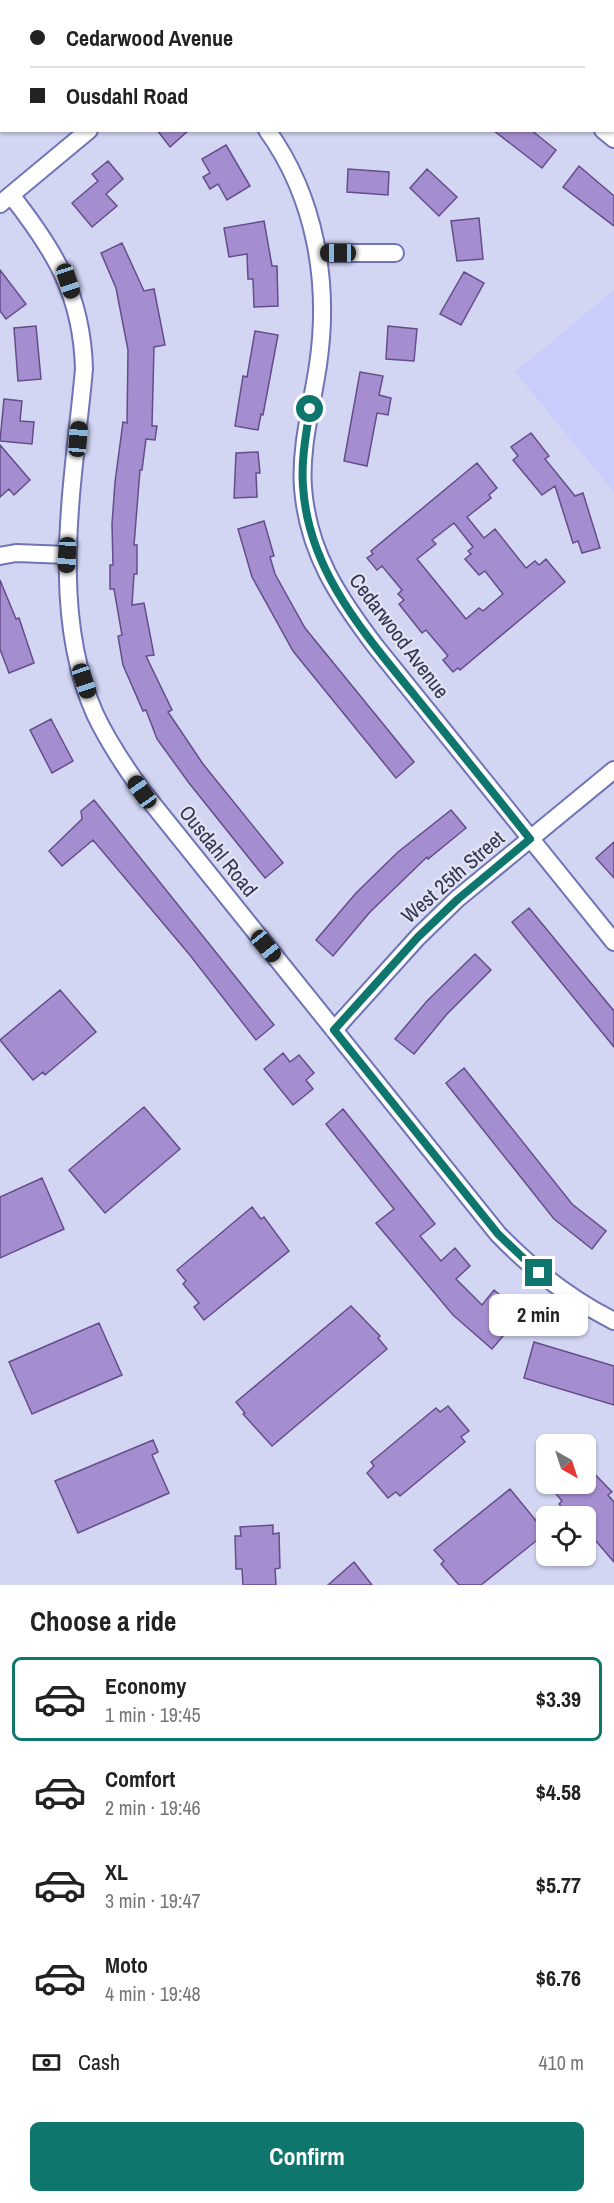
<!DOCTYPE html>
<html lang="en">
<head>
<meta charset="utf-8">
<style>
  body { margin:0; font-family:"Archivo Narrow",sans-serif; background:#f2f2f2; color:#222; height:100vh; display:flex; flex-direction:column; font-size:22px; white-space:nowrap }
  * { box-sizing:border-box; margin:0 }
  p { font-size:20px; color:#767676 }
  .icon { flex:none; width:33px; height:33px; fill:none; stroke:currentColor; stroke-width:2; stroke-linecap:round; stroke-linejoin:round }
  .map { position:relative; height:1585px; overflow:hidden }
  .panel { display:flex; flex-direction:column; background:#fff; flex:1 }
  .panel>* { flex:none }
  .guide { position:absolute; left:0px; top:0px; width:615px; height:132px; box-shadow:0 2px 4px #0004; display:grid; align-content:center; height:132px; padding:0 30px; background:#fff }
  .needle { width:39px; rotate:141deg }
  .controls { position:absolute; left:536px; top:1434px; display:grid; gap:12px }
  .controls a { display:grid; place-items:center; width:60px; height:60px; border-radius:9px; background:#fff; box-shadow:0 2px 4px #0004; font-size:30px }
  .end { position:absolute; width:27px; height:27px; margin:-14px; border:8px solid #0f766e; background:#fff; box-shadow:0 0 0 3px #fff }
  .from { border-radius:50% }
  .bubble { position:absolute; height:42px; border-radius:9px; background:#fff; box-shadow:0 2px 4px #0004; font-size:20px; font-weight:800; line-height:42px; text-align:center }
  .car { position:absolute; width:18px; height:36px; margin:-18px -9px; border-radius:8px; box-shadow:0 0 4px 2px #0007; background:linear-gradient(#222 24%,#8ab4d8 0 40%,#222 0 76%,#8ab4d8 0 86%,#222 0) }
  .guide b { display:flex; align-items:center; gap:21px; height:57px; font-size:22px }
  .guide b+b { border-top:2px solid #e0e0e0 }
  .guide i { width:15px; height:15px; background:#222 }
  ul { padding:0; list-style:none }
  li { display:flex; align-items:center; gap:18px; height:84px; margin:0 12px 9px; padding:0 18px; border:3px solid transparent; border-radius:9px }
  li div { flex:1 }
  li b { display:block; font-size:22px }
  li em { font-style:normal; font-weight:800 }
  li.active { border-color:#0f766e }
  li>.icon { width:54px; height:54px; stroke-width:1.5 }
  h2 { padding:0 30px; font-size:27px; line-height:72px }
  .pay { display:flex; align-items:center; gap:15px; height:66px; padding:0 30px; font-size:22px }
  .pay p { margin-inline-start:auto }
  .action { display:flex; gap:12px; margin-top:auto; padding:12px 30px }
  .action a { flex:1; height:69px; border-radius:9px; background:#0f766e; color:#fff; font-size:24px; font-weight:800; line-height:69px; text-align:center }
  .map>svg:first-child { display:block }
</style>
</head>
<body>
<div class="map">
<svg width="614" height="1585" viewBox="0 0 614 1585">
  <rect width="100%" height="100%" fill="#d3d6f3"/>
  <path fill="#c8cdfc" d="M614,290V492L515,372Z"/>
  <path fill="#a58ed0" stroke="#654d8b" stroke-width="1.5" fill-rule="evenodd" d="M157,130H189L170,147Z
    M493,130H531L556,150L542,168Z
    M226,145L250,186L227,200L218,184L210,189L203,177L210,173L202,159Z
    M108,161L123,179L106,194L117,206L92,227L72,203L98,181L92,174Z
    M579,166L614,196V226L563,187Z
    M348,169L389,172L388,195L347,192Z
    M427,169L457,197L439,216L410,188Z
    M479,218L483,259L457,261L451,221Z
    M264,221L272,266H277L278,306L254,307L253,279H248L247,254L229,257L224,228Z
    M122,243L144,291L154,289L165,345L154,347L152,426H157L155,440L146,439L142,470H140L134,545H137V574H134L132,605L144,603L154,655L146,656L172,710L168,712L203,764L283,863L265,878L189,783L157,739L146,710L143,711L123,665L118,636L122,635L114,589H110V565H113L112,524L115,482L123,422L127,423L128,350L116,288L101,253Z
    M0,270L26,304L6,319L0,311Z
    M464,272L484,283L461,325L440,314Z
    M36,326L41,379L18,381L14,328Z
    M388,326L417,329L414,361L386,359Z
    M255,331L278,335L263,415L261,414L258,430L235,426L243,376L247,377Z
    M360,372L383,376L379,395L391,398L388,415L377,413L367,466L344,461Z
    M4,399L22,401L20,421L34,422L32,444L0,441Z
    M531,433L549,456L545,459L575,496L583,493L600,548L582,553L578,541L573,543L555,486L542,495L513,460L518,456L511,447Z
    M0,445L30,480L14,495L9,489L0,497Z
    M258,452L260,473H256L257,497L234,498L236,453Z
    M477,463L497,488L489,495L491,498L467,517L484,538L495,529L526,568L535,561L539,565L546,559L565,582L460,670L458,668L453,672L443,660L448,656L426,630L422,633L399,604L404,600L398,594L402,590L382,566L377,570L367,558L373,554L371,551ZM454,523L473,547L468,551L471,554L465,559L479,575L485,571L503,594L483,611L479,608L466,619L417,559L436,544L432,540Z
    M264,521L274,556L270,557L275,574L305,628L414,762L396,778L293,651L252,577L238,529Z
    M0,580L16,619L19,618L34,663L9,673L0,649Z
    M51,719L73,761L52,773L30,730Z
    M94,800L274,1025L256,1040L189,954L93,840L62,866L49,851L82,819L81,811Z
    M451,810L466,828L428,859L427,857L370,912L333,956L316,940L356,893L398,852Z
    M614,842V878L596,858Z
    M529,908L614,1011V1047L512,922Z
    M475,954L491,970L447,1014L414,1054L395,1039L427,1001Z
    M60,990L96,1032L45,1075L43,1072L33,1080L0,1040Z
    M283,1053L290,1062L299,1055L314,1073L306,1080L313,1089L293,1105L264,1069Z
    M464,1068L572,1204L606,1231L592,1249L554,1219L446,1083Z
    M144,1107L180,1149L105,1213L69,1170Z
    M343,1109L435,1224L420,1236L441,1261L455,1248L470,1266L456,1279L482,1305L494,1290L512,1305L499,1320L509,1329L492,1349L453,1315L376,1223L394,1209L326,1124Z
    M42,1178L64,1229L0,1258V1197Z
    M252,1207L261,1219L264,1217L289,1251L204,1320L194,1307L199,1303L183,1284L186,1281L177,1270Z
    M351,1306L380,1336L378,1338L387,1349L272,1446L243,1414L245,1413L236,1402Z
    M99,1323L122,1375L32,1414L9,1362Z
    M534,1342L614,1366V1405L524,1378Z
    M448,1406L469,1431L461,1437L465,1442L400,1496L396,1492L388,1498L367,1473L374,1466L371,1462L436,1408L440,1412Z
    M153,1440L158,1452L152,1455L169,1493L78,1533L55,1481Z
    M585,1464L612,1492L608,1495L614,1502V1562L596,1541L592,1544L585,1534V1516H570L559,1504L562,1501L548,1484H585Z
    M510,1489L546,1533L481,1585H459L441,1564L444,1561L434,1550Z
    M273,1525V1534L279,1533L280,1568L275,1569L276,1585H243L242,1569H236L235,1536H241L240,1527Z
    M354,1562L372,1585H328Z"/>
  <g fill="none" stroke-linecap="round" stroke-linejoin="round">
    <defs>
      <path id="street" d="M442,0L443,2
        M245,2L247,0
        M267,130C316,198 330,284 318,365C312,406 300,447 303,488C308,552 338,597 376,647L614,942
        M603,130L614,139
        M11,195C55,251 82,295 84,369C74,480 48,609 95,714C108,742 125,767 143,792L498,1234C532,1269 570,1299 614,1321
        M0,204L89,130
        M319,253H395
        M0,556L16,553L67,555
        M334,1030L418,937L457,899L614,770"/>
    </defs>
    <use href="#street" stroke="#7074b5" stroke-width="20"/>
    <use href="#street" stroke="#fff" stroke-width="16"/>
  </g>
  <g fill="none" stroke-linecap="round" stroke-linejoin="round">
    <path stroke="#0f766e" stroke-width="8" d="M310,409C306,435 301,460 303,486C308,571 365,634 415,696C454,744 492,791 530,839L458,899L418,937L334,1030L498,1234L539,1273"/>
  </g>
  <g text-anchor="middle" stroke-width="4.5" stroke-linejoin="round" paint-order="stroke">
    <g font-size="21" fill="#333551" stroke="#e2e4f3">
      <text transform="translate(399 636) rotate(53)" y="7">Cedarwood Avenue</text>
      <text transform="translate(218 851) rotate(51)" y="7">Ousdahl Road</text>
      <text transform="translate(453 877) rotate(-41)" y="7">West 25th Street</text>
    </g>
  </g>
</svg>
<div class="controls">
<a><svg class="needle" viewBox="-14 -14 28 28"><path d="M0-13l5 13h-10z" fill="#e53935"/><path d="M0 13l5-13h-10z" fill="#767676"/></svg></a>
<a><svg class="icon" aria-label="locate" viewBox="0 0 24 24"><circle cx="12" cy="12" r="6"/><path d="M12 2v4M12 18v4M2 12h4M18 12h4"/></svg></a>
</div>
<i class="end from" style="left:310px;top:409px"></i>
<i class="end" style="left:539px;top:1273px"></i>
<div class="bubble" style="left:489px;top:1294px;width:99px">2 min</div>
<i class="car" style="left:338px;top:253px;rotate:270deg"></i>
<i class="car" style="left:68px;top:281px;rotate:162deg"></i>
<i class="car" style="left:78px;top:439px;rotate:5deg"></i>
<i class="car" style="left:67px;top:555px;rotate:183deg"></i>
<i class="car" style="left:84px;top:681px;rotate:161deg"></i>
<i class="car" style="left:142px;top:792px;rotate:325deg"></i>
<i class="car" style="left:266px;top:946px;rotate:141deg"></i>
<div class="guide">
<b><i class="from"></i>Cedarwood Avenue</b>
<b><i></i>Ousdahl Road</b>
</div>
</div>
<section class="panel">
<h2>Choose a ride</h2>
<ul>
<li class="active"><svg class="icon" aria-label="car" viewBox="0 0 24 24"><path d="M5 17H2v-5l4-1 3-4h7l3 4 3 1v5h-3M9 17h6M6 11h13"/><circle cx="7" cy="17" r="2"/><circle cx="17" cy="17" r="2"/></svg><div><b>Economy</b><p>1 min · 19:45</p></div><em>$3.39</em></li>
<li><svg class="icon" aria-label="car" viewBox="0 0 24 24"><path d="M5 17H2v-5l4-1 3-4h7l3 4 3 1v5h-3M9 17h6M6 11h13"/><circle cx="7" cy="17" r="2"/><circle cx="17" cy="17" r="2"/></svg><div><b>Comfort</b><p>2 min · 19:46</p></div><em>$4.58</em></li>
<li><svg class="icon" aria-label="car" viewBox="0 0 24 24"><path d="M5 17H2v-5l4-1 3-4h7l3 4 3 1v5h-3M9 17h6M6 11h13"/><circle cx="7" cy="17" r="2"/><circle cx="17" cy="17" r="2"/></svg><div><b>XL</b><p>3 min · 19:47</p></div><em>$5.77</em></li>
<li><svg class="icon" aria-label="car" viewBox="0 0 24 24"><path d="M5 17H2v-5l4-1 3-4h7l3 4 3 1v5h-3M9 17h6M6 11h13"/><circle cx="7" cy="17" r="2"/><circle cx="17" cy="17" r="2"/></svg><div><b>Moto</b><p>4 min · 19:48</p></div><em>$6.76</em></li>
</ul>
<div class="pay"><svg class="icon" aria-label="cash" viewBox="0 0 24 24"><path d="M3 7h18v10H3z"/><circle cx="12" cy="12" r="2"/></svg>Cash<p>410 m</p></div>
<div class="action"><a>Confirm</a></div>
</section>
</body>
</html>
